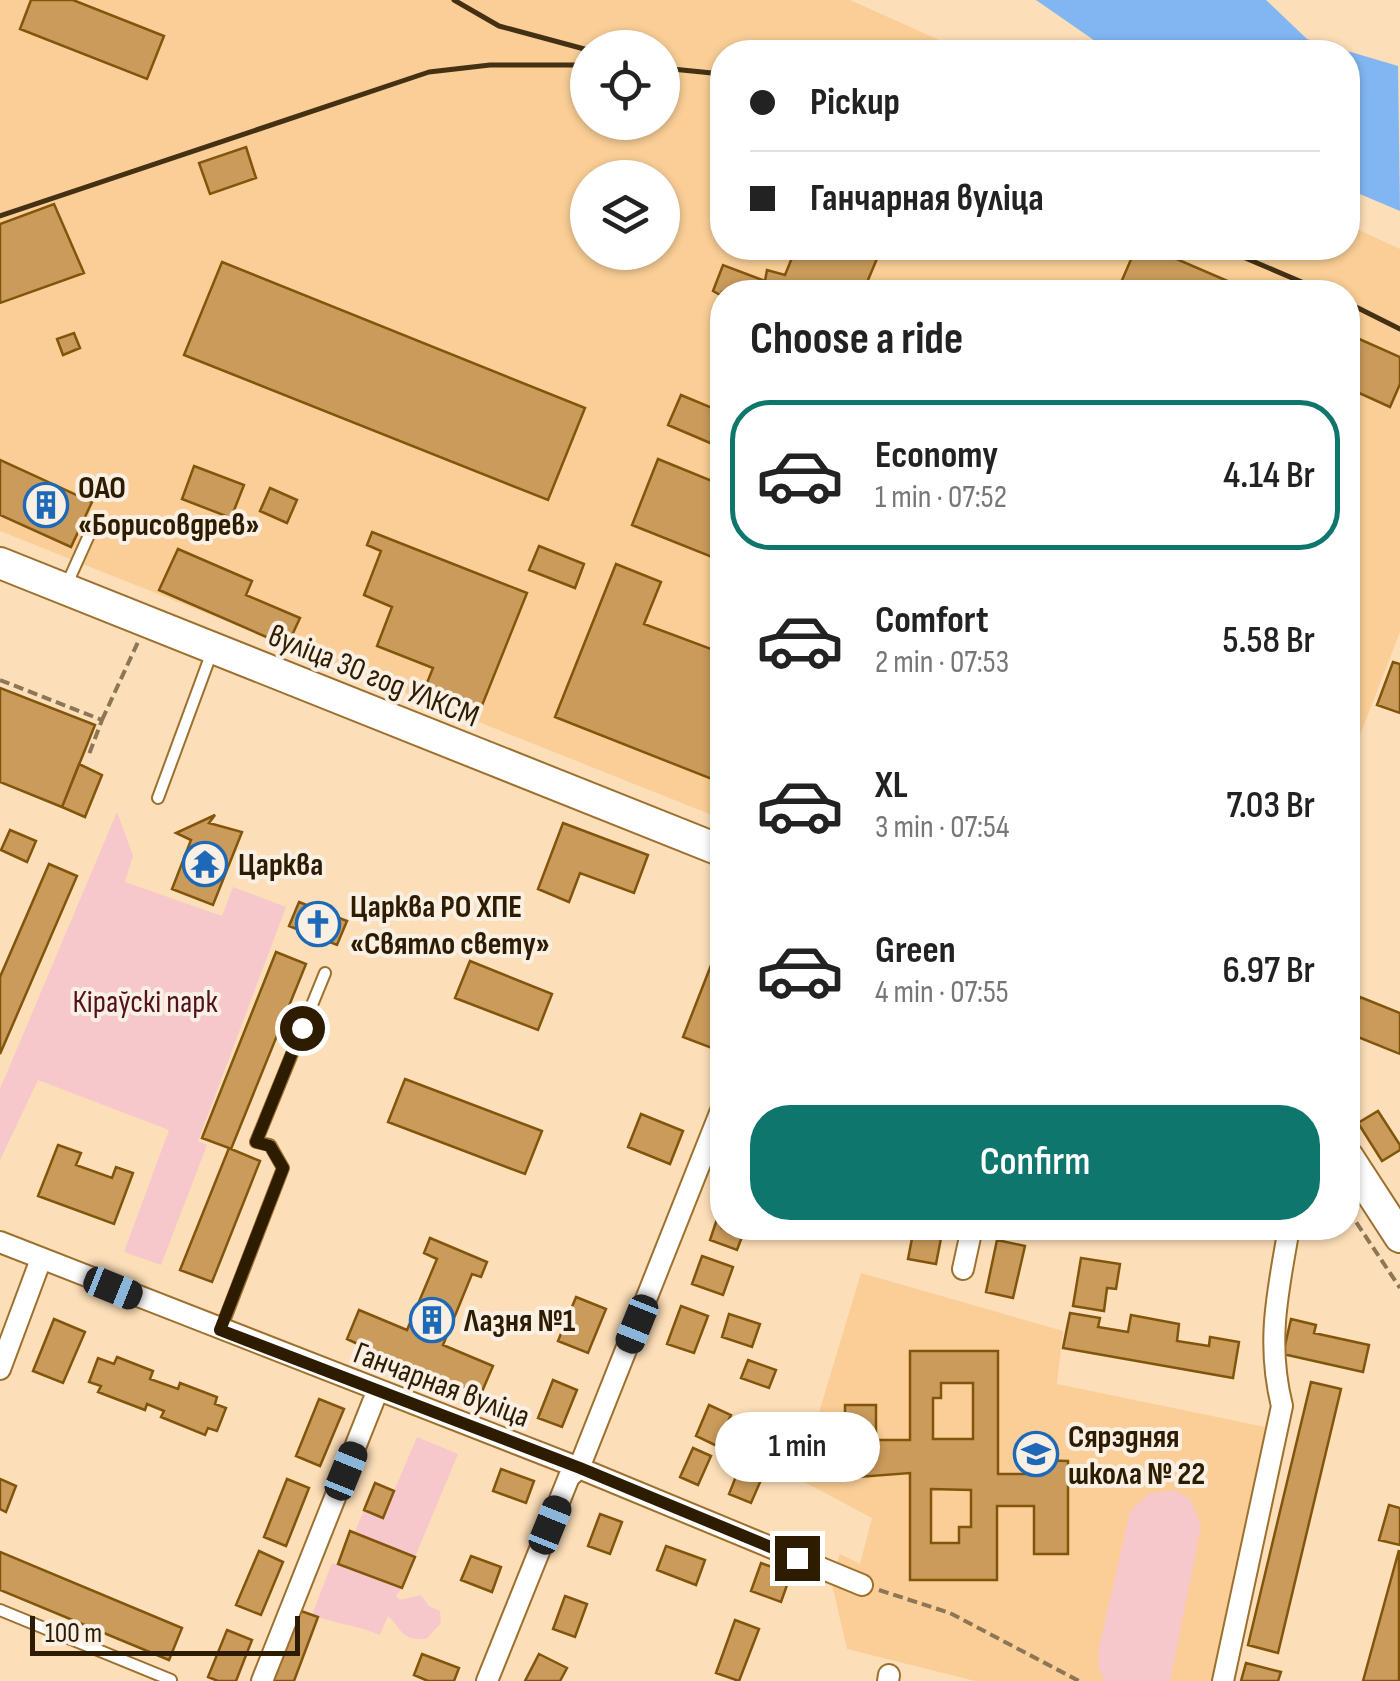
<!DOCTYPE html>
<html lang="en">
<head>
<meta charset="utf-8">
<style>
  body { margin:0; font-family:"Sofia Sans Condensed",sans-serif; background:#f2f2f2; color:#222; height:100vh; display:flex; flex-direction:column; font-size:38px; white-space:nowrap }
  * { box-sizing:border-box; margin:0 }
  p { font-size:32px; color:#767676 }
  .icon { flex:none; width:55px; height:55px; fill:none; stroke:currentColor; stroke-width:2; stroke-linecap:round; stroke-linejoin:round }
  .map { position:relative; flex:1; overflow:hidden }
  .side { position:absolute; left:710px; top:280px; width:650px; height:960px; display:flex; flex-direction:column; background:#fff; border-radius:40px; box-shadow:0 2px 8px #0004 }
  .side>* { flex:none }
  .hud { position:absolute; left:710px; top:40px; width:650px; height:220px; border-radius:40px; box-shadow:0 2px 8px #0004; display:grid; align-content:center; height:220px; padding:0 40px; background:#fff }
  .tools { position:absolute; left:570px; top:30px; display:grid; gap:20px }
  .tools a { display:grid; place-items:center; width:110px; height:110px; border-radius:50%; background:#fff; box-shadow:0 2px 8px #0004; font-size:50px }
  .scale { position:absolute; left:30px; bottom:25px; width:270px; box-sizing:border-box; padding-left:10px; border:5px solid #2e1c01; border-top:0; font-size:28px; line-height:35px; white-space:nowrap; color:#2e1c01; -webkit-text-stroke:8px #f9efe3; paint-order:stroke }
  .end { position:absolute; width:45px; height:45px; margin:-22px; border:12px solid #2e1c01; background:#fff; box-shadow:0 0 0 5px #fff }
  .from { border-radius:50% }
  .bubble { position:absolute; height:70px; border-radius:35px; background:#fff; box-shadow:0 2px 8px #0004; font-size:32px; font-weight:600; line-height:70px; text-align:center }
  .car { position:absolute; width:30px; height:60px; margin:-30px -15px; border-radius:12px; box-shadow:0 0 8px 2px #0007; background:linear-gradient(#222 24%,#8ab4d8 0 40%,#222 0 76%,#8ab4d8 0 86%,#222 0) }
  .hud b { display:flex; align-items:center; gap:35px; height:95px; font-size:38px }
  .hud b+b { border-top:2px solid #e0e0e0 }
  .hud i { width:25px; height:25px; background:#222 }
  ul { padding:0; list-style:none }
  li { display:flex; align-items:center; gap:30px; height:150px; margin:0 20px 15px; padding:0 20px; border:5px solid transparent; border-radius:40px }
  li div { flex:1 }
  li b { display:block; font-size:38px }
  li em { font-style:normal; font-weight:600 }
  li.on { border-color:#0f766e }
  li>.icon { width:90px; height:90px; stroke-width:1.5 }
  h2 { padding:0 40px; font-size:45px; line-height:120px }
  .button { display:flex; gap:20px; margin-top:auto; padding:20px 40px }
  .button a { flex:1; height:115px; border-radius:40px; background:#0f766e; color:#fff; font-size:40px; font-weight:600; line-height:115px; text-align:center }
  .map>svg:first-child { display:block }
</style>
</head>
<body>
<div class="map">
<svg width="1400" height="1681" viewBox="0 0 1400 1681">
  <rect width="100%" height="100%" fill="#fcdeb8"/>
  <path fill="#face96" fill-rule="evenodd" d="M0,0H850L966,52H722V248H1348V225L1400,249V632L1348,766V292H722V819L0,531ZM588,48H662V122H588ZM588,178H662V252H588Z
    M861,1273L1063,1331L1057,1384L1270,1428L1214,1681H975L847,1649L831,1580L840,1554L860,1564L872,1518L799,1479Z"/>
  <path fill="#f6c8cb" d="M117,812L133,856L125,882L222,916L233,887L286,907L198,1141L207,1145L161,1265L124,1252L169,1130L38,1080L0,1160V1089Z
    M417,1437L458,1454L415,1557L355,1532L364,1510L383,1517Z
    M1175,1490L1191,1500L1201,1526L1170,1681H1104L1098,1665L1099,1648L1130,1511L1148,1494Z
    M332,1563L402,1588L396,1596L400,1600L421,1595L429,1606L440,1611L441,1623L426,1639C400,1640 404,1631 388,1616L380,1635C358,1625 336,1624 312,1615Z"/>
  <path fill="#82b6f3" d="M1036,0H1266L1307,39L1398,66L1400,211L1348,189V52H1111Z"/>
  <path fill="#cb9b5b" stroke="#81560c" stroke-width="2.5" fill-rule="evenodd" d="M31,0H73L164,36L147,79L20,29Z
    M246,147L256,178L210,194L199,163Z
    M54,204L84,273L0,303V224Z
    M796,248L881,249L863,292H722V296L713,291L723,265L765,281L767,270L785,275Z
    M1136,248H1151L1253,292H1130L1119,287Z
    M222,262L585,408L548,500L184,355Z
    M74,333L80,348L63,355L57,339Z
    M1348,334L1400,357V384L1390,407L1348,388Z
    M681,395L722,412V448L668,425Z
    M658,459L722,485V561L632,525Z
    M0,460L92,502L71,547L0,515Z
    M194,466L244,485L231,518L182,499Z
    M270,488L297,500L287,523L260,511Z
    M372,532L527,593L481,708L452,697L448,708L421,698L433,668L377,646L392,607L364,595L381,551L367,545Z
    M539,546L584,564L575,588L529,570Z
    M178,549L252,581L246,595L300,618L287,646L159,590Z
    M616,564L661,582L644,624L722,653V783L555,717Z
    M1393,662L1400,664V713L1377,705Z
    M0,688L95,725L62,807L0,782Z
    M79,764L102,775L85,817L62,807Z
    M215,815L209,823L242,832L213,905L172,889L191,840L176,833Z
    M563,823L648,855L634,893L580,873L569,902L538,889Z
    M10,830L36,841L27,862L1,850Z
    M49,864L77,876L0,1054V977Z
    M299,902L347,921L337,945L289,926Z
    M717,950L722,952V1036L717,1050L683,1037Z
    M276,952L306,964L231,1149L260,1161L212,1282L180,1270L229,1148L202,1138Z
    M470,961L552,994L538,1030L455,998Z
    M1360,997L1400,1013V1054L1348,1033Z
    M405,1079L542,1131L525,1174L388,1122Z
    M1378,1111L1400,1145V1150L1382,1161L1358,1123Z
    M641,1114L683,1131L670,1164L628,1147Z
    M58,1145L81,1153L76,1165L112,1178L116,1167L133,1173L114,1224L38,1196Z
    M717,1219L722,1221V1228L745,1229L737,1250L710,1240Z
    M914,1228H943L936,1264L908,1259Z
    M430,1238L487,1262L481,1277L472,1274L443,1345L493,1366L481,1394L442,1378L440,1382L347,1339L359,1310L407,1330L437,1259L424,1253Z
    M997,1240L1025,1246L1013,1298L986,1292Z
    M702,1256L733,1267L723,1295L692,1284Z
    M1081,1258L1120,1264L1116,1289L1107,1288L1104,1311L1073,1306Z
    M576,1297L606,1309L588,1353L558,1341Z
    M681,1306L708,1316L694,1353L667,1344Z
    M1070,1313L1100,1318L1098,1327L1128,1332L1131,1315L1179,1324L1177,1341L1209,1346L1210,1337L1239,1342L1233,1378L1063,1348Z
    M729,1314L760,1324L752,1347L722,1337Z
    M54,1319L85,1332L63,1383L33,1371Z
    M1291,1319L1316,1325L1314,1333L1369,1345L1363,1372L1283,1354Z
    M910,1351H998V1474H1034V1460L1068,1461V1554H1034V1506H997V1580H910V1473L845,1478V1405H876V1440H910ZM941,1383H973V1439H933V1398H941ZM931,1489L971,1490V1527H959V1543H931Z
    M117,1357L153,1371L150,1379L178,1389L180,1383L217,1397L215,1404L226,1408L217,1431L208,1428L205,1435L161,1417L164,1411L147,1404L145,1410L98,1392L101,1386L89,1382L98,1358L114,1364Z
    M748,1360L776,1370L769,1388L741,1378Z
    M553,1380L577,1390L562,1427L538,1418Z
    M1311,1382L1341,1389L1278,1653L1248,1645Z
    M319,1399L344,1409L320,1466L296,1456Z
    M709,1405L731,1415L717,1446L696,1436Z
    M693,1448L711,1456L698,1485L680,1477Z
    M501,1469L534,1481L526,1503L493,1491Z
    M738,1471L761,1480L751,1503L729,1494Z
    M0,1479L16,1486L6,1512L0,1509Z
    M287,1479L309,1488L286,1546L264,1537Z
    M375,1483L394,1491L383,1518L364,1510Z
    M1389,1505L1400,1508V1545L1379,1540Z
    M600,1514L622,1522L610,1554L588,1546Z
    M350,1531L415,1557L402,1588L338,1564Z
    M666,1546L705,1560L696,1585L657,1570Z
    M1399,1550V1681H1363Z
    M259,1551L283,1562L261,1615L236,1605Z
    M0,1552L182,1628L169,1660L0,1590Z
    M471,1556L501,1567L492,1592L461,1580Z
    M761,1563L791,1574L781,1602L751,1591Z
    M565,1596L587,1604L575,1637L553,1629Z
    M301,1611L318,1617L294,1681H273Z
    M735,1620L759,1629L739,1681L716,1673Z
    M227,1630L252,1640L236,1681H218L208,1677Z
    M422,1654L459,1668L454,1681H428L414,1675Z
    M539,1654L567,1668L560,1681H525Z
    M1246,1663L1281,1672L1278,1681H1241Z"/>
  <g fill="none" stroke-linecap="round" stroke-linejoin="round">
    <defs>
      <path id="service" d="M67,584L89,535
        M158,798L213,649
        M221,1329L283,1168L270,1145L256,1142L325,973
        M0,1610L171,1680"/>
      <path id="minor" d="M0,1242L579,1468L862,1585
        M963,1269L972,1228
        M0,1369L41,1259
        M262,1681L377,1392
        M487,1681L569,1477L579,1468L722,1108
        M888,1681L889,1675
        M1223,1681L1282,1406C1266,1342 1278,1291 1289,1228"/>
      <path id="secondary" d="M0,563L722,851
        M1348,1157L1400,1237"/>
    </defs>
    <use href="#service" stroke="#9d702e" stroke-width="14"/>
    <use href="#minor" stroke="#9d702e" stroke-width="24"/>
    <use href="#secondary" stroke="#9d702e" stroke-width="34"/>
    <path stroke="#8d7656" stroke-width="4" stroke-dasharray="10 5" stroke-linecap="butt" d="M0,680L102,720L88,757
      M102,720L138,642
      M1348,1210L1400,1288
      M879,1590L950,1613L1079,1681"/>
    <use href="#service" stroke="#fff" stroke-width="10"/>
    <use href="#minor" stroke="#fff" stroke-width="20"/>
    <use href="#secondary" stroke="#fff" stroke-width="30"/>
    <path stroke="#443114" stroke-width="5" d="M454,0L499,26L588,50
      M662,68L722,74
      M0,216L429,72L490,65H588
      M1222,248L1325,292
      M1348,303L1400,329"/>
  </g>
  <g fill="none" stroke-linecap="round" stroke-linejoin="round">
    <path stroke="#2e1c01" stroke-width="12" d="M302,1028L256,1142L270,1146L283,1168L220,1330L580,1468L797,1558"/>
  </g>
  <defs>
    <symbol id="building-ring" viewBox="-11 -11 22 22"><circle r="9.5" fill="#f9efe3" stroke="#1d69b8" stroke-width="1.5"/><path d="M-4-6H4V6H1V3H-1V6H-4ZM-2.5-4.3h1.7v1.8h-1.7ZM.8-4.3h1.7v1.8H.8ZM-2.5-1h1.7V.8h-1.7ZM.8-1h1.7V.8H.8Z" fill="#1d69b8"/></symbol>
    <symbol id="temple-ring" viewBox="-11 -11 22 22"><circle r="9.5" fill="#f9efe3" stroke="#1d69b8" stroke-width="1.5"/><path d="M0-6L5-2H3V0L6.5 2.5H4V6H1.5V3h-3V6H-4V2.5H-6.5L-3 0V-2H-5Z" fill="#1d69b8"/></symbol>
    <symbol id="church-ring" viewBox="-11 -11 22 22"><circle r="9.5" fill="#f9efe3" stroke="#1d69b8" stroke-width="1.5"/><path d="M-1.2-6h2.4v3.5h3.3v2.4h-3.3V6h-2.4V-.1h-3.3v-2.4h3.3Z" fill="#1d69b8"/></symbol>
    <symbol id="school-ring" viewBox="-11 -11 22 22"><circle r="9.5" fill="#f9efe3" stroke="#1d69b8" stroke-width="1.5"/><path d="M0-5L7-2L0 1L-7-2ZM-4 1L0 2.5L4 1V4Q0 6-4 4Z" fill="#1d69b8"/></symbol>
  </defs>
  <g fill-rule="evenodd">
    <use href="#building-ring" x="21" y="480" width="50" height="50"/>
    <use href="#temple-ring" x="180" y="839" width="50" height="50"/>
    <use href="#church-ring" x="293" y="899" width="50" height="50"/>
    <use href="#building-ring" x="407" y="1295" width="50" height="50"/>
    <use href="#school-ring" x="1011" y="1429" width="50" height="50"/>
  </g>
  <g text-anchor="middle" stroke-width="8" stroke-linejoin="round" paint-order="stroke">
    <g font-size="32" font-weight="bold" fill="#2e1c01" stroke="#f9efe3" text-anchor="start">
      <text x="78" y="498">ОАО<tspan x="78" dy="37">«Борисовдрев»</tspan></text>
      <text x="238" y="875">Царква</text>
      <text x="350" y="917">Царква РО ХПЕ<tspan x="350" dy="37">«Святло свету»</tspan></text>
      <text x="464" y="1331">Лазня №1</text>
      <text x="1068" y="1447">Сярэдняя<tspan x="1068" dy="37">школа № 22</tspan></text>
    </g>
    <g font-size="32" fill="#2e1c01" stroke="#f9efe3">
      <text transform="translate(374 675) rotate(22)" y="11">вуліца 30 год УЛКСМ</text>
      <text transform="translate(442 1384) rotate(21)" y="11">Ганчарная вуліца</text>
    </g>
    <g font-size="32" fill="#53111f" stroke="#f9efe3">
      <text x="145" y="1012">Кіраўскі парк</text>
    </g>
  </g>
</svg>
<div class="tools">
<a><svg class="icon" aria-label="locate" viewBox="0 0 24 24"><circle cx="12" cy="12" r="6"/><path d="M12 2v4M12 18v4M2 12h4M18 12h4"/></svg></a>
<a><svg class="icon" aria-label="layers" viewBox="0 0 24 24"><path d="M12 4l9 5-9 5-9-5zM3 14l9 5 9-5"/></svg></a>
</div>
<div class="scale">100 m</div>
<i class="end from" style="left:302px;top:1028px"></i>
<i class="end" style="left:797px;top:1558px"></i>
<div class="bubble" style="left:715px;top:1412px;width:165px">1 min</div>
<i class="car" style="left:113px;top:1288px;rotate:112deg"></i>
<i class="car" style="left:637px;top:1324px;rotate:202deg"></i>
<i class="car" style="left:346px;top:1471px;rotate:22deg"></i>
<i class="car" style="left:550px;top:1525px;rotate:22deg"></i>
<div class="hud">
<b><i class="from"></i>Pickup</b>
<b><i></i>Ганчарная вуліца</b>
</div>
<section class="side">
<h2>Choose a ride</h2>
<ul>
<li class="on"><svg class="icon" aria-label="car" viewBox="0 0 24 24"><path d="M5 17H2v-5l4-1 3-4h7l3 4 3 1v5h-3M9 17h6M6 11h13"/><circle cx="7" cy="17" r="2"/><circle cx="17" cy="17" r="2"/></svg><div><b>Economy</b><p>1 min · 07:52</p></div><em>4.14 Br</em></li>
<li><svg class="icon" aria-label="car" viewBox="0 0 24 24"><path d="M5 17H2v-5l4-1 3-4h7l3 4 3 1v5h-3M9 17h6M6 11h13"/><circle cx="7" cy="17" r="2"/><circle cx="17" cy="17" r="2"/></svg><div><b>Comfort</b><p>2 min · 07:53</p></div><em>5.58 Br</em></li>
<li><svg class="icon" aria-label="car" viewBox="0 0 24 24"><path d="M5 17H2v-5l4-1 3-4h7l3 4 3 1v5h-3M9 17h6M6 11h13"/><circle cx="7" cy="17" r="2"/><circle cx="17" cy="17" r="2"/></svg><div><b>XL</b><p>3 min · 07:54</p></div><em>7.03 Br</em></li>
<li><svg class="icon" aria-label="car" viewBox="0 0 24 24"><path d="M5 17H2v-5l4-1 3-4h7l3 4 3 1v5h-3M9 17h6M6 11h13"/><circle cx="7" cy="17" r="2"/><circle cx="17" cy="17" r="2"/></svg><div><b>Green</b><p>4 min · 07:55</p></div><em>6.97 Br</em></li>
</ul>
<div class="button"><a>Confirm</a></div>
</section>
</div>
</body>
</html>
